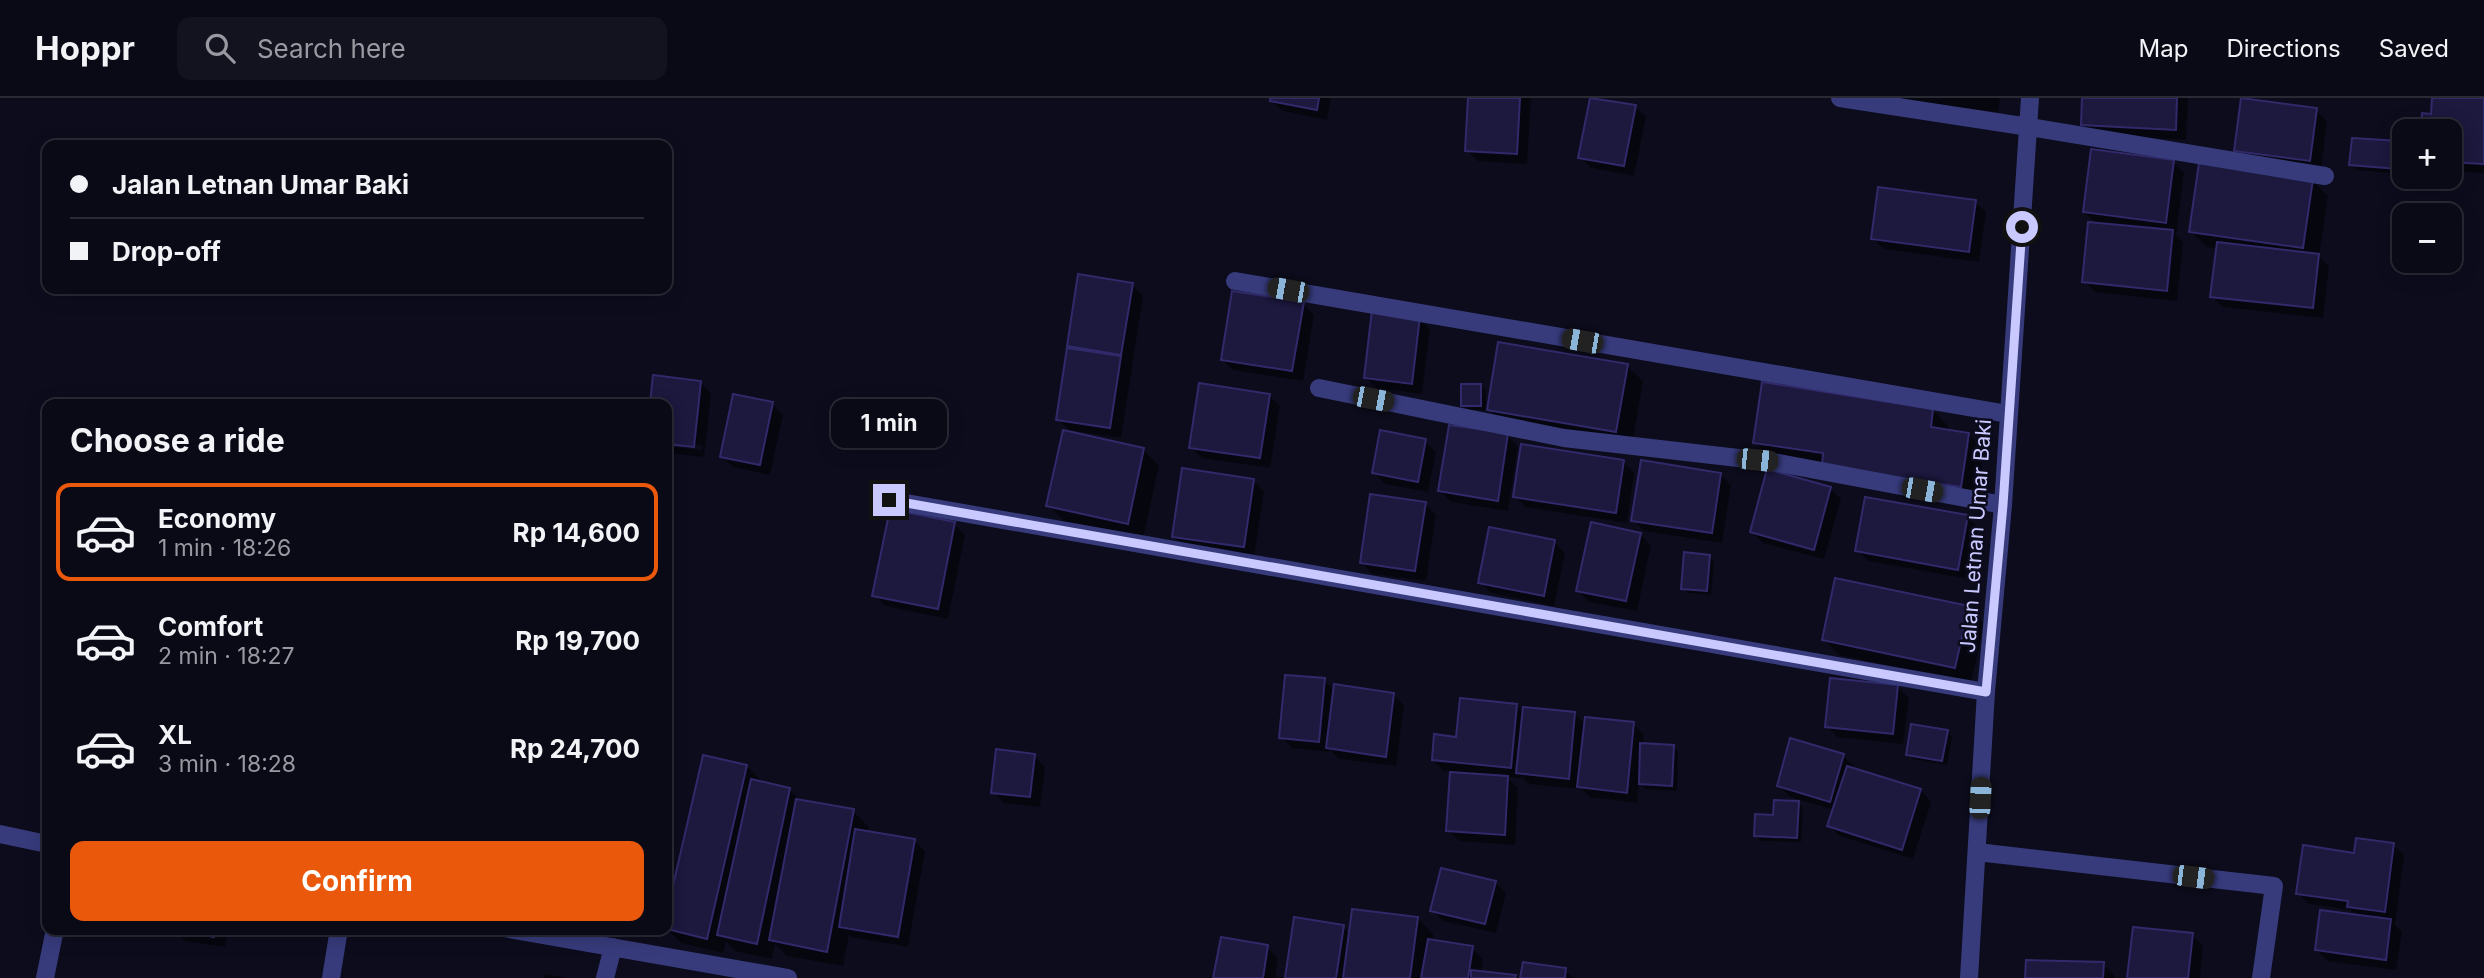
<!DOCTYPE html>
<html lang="en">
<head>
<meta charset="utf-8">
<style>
  body { margin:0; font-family:Inter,sans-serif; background:#13121f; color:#f1f3f6; height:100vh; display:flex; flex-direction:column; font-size:26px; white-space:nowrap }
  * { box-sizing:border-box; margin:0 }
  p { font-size:23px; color:#999aa1 }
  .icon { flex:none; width:38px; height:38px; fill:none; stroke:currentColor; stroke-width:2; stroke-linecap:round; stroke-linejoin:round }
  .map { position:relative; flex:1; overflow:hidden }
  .sheet { position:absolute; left:42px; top:301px; width:630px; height:536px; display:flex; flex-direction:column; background:#0a0916; border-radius:14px; box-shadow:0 4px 18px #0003,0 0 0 2px #2a2a35 }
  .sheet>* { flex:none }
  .banner { position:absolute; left:42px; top:42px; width:630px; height:154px; border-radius:14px; box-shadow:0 4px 18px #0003,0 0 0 2px #2a2a35; display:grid; align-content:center; height:154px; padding:0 28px; background:#0a0916 }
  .fabs { position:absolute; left:2392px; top:21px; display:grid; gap:14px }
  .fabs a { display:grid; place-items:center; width:70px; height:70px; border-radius:14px; background:#0a0916; box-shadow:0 4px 18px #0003,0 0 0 2px #2a2a35; font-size:35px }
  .end { position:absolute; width:32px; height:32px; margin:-16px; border:9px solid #c9c8ff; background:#111; box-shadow:0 0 0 4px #111 }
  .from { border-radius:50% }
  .bubble { position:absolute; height:49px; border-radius:14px; background:#0a0916; box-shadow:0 4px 18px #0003,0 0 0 2px #2a2a35; font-size:23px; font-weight:700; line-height:49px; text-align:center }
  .car { position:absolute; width:21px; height:42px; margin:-21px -10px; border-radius:9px; box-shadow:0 0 5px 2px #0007; background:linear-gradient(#222 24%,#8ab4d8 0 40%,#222 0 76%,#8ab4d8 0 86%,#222 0) }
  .banner b { display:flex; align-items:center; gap:24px; height:66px; font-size:26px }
  .banner b+b { border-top:2px solid #2a2a35 }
  .banner i { width:18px; height:18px; background:#f1f3f6 }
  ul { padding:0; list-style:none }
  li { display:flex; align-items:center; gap:21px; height:98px; margin:0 14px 10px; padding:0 14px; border:4px solid transparent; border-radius:14px }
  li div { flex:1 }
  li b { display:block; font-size:26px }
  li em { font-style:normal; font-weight:700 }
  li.selected { border-color:#ea580c }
  li>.icon { width:63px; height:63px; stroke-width:1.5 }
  h2 { padding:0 28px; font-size:32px; line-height:84px }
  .button { display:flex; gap:14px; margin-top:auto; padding:14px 28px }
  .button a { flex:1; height:80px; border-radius:14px; background:#ea580c; color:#fff; font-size:28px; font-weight:700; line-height:80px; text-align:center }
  header { display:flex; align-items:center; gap:42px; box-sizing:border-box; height:98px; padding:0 35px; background:#0a0916; border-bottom:2px solid #2a2a35 }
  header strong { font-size:33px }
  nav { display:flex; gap:38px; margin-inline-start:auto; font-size:24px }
  .search { width:490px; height:63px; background:#13121f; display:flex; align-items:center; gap:18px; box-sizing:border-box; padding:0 24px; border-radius:14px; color:#999aa1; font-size:26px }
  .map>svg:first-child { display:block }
</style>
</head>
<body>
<header>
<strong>Hoppr</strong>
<div class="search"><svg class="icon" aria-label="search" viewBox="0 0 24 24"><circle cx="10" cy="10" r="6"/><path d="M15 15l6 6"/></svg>Search here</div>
<nav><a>Map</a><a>Directions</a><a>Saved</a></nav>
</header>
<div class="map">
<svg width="2484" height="880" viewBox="0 0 2484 880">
  <rect width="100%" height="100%" fill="#0d0c1d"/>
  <path fill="#0007" fill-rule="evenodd" d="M1272,0H1331L1327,22L1283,13L1272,3Z
    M1470,0H1531L1527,66L1478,63L1467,52Z
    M1591,0L1635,8L1646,19L1634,78L1591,70L1580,59Z
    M1902,0H2000L1998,14L1905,3Z
    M2084,0H2188L2186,42L2093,37L2082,26Z
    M2434,0H2484V75L2450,73V33H2423L2424,17H2432Z
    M2316,12L2327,23L2321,73L2246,64L2235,53Z
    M2399,45L2404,50L2402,76L2356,72L2351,66Z
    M2173,64L2184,75L2176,137L2183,145L2177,203L2095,194L2084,183L2098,127L2084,114Z
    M2312,82L2328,98L2319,158L2329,169L2323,220L2223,209L2212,198L2218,151L2207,149L2191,134Z
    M1975,104L1986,114L1979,164L1884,151L1873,140Z
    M1080,178L1132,187L1143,198L1121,340L1069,332L1058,321Z
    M1303,206L1314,217L1303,283L1233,272L1222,261Z
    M1419,220L1430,231L1422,296L1377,290L1366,280Z
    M1627,268L1643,283L1632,348L1505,327L1489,311Z
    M654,279L700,284L711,295L704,359L667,355V348L702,352L703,348L667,344V306H651Z
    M1481,288L1486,293V312H1468L1463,307Z
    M1269,297L1280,308L1270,370L1202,360L1191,349Z
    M772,306L783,317L770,377L733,369L722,358Z
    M1933,312L1948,328V333L1968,336L1984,352L1976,404L1771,360L1755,344ZM1965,347H1969L1961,398L1958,397Z
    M1507,337L1518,348L1508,413L1451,404L1440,393Z
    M1425,343L1436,354L1428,394L1385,386L1374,375Z
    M1144,352L1159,368L1143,440L1064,423L1048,407Z
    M1624,364L1634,375L1627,425L1525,409L1515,398Z
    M1720,376L1731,387L1722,445L1644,433L1633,422Z
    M1253,382L1264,393L1254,459L1185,450L1174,439Z
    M1830,390L1841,401L1824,461L1763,445L1752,434Z
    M1425,406L1436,417L1426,483L1373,476L1362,465Z
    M1967,418L1978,429L1969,481L1868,463L1857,452Z
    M954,426L965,437L948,521L885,508L874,497Z
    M1640,436L1651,447L1637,513L1589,504L1578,493Z
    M1554,444L1565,455L1554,508L1491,495L1480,484Z
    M1709,458L1714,463L1711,497L1688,495L1683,490Z
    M1968,509L1984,525L1971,585L1839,557L1824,541Z
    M1324,582L1335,593L1393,596L1404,607L1396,668L1339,661L1329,651V654L1292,650L1281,639Z
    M1898,589L1909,600L1903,646L1837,639L1827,628Z
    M1516,607L1524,615H1574L1586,627L1634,626L1644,637L1643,647L1673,648L1678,654L1677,693L1646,691L1639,685L1637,705L1590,699L1579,689V691L1529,686L1521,678V680L1507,679L1518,690L1515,747L1459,743L1448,732L1451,673H1444L1433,662L1458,641Z
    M1947,634L1952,639L1947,667L1913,661L1908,656Z
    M1034,658L1045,669L1040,709L1004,705L993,694Z
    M1843,658L1854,668L1853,672L1921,693L1931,704L1913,761L1840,738L1829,728L1835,712L1790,699L1779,688Z
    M704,659L747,668L762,684L789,691L801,703L853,713L869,729L868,734L914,742L925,753L908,849L851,839L849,836L843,868L787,858L775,846L772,861L735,853L726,843L723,855L681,845L667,831V822Z
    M1798,705L1803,710L1801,744L1761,743L1755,737L1775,719Z
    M2393,747L2404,757L2395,827L2402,834L2396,872L2327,863L2317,852L2358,819L2351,812L2309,806L2298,795L2356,757Z
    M1495,784L1506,795L1496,835L1443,823L1432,812Z
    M1418,820L1433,836V843L1472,850L1483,861L1481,875L1516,880H1287L1296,821L1343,829L1350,836Z
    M228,831L225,849L185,843L174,832Z
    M2135,831L2192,837L2203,848L2200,880H2129Z
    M1222,841L1267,849L1278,860L1275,880H1215Z
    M2027,864L2103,866L2114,877V880H2027Z
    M1524,866L1565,872L1574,880H1522Z
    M545,876L567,880H544Z"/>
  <path fill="#1c183e" stroke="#302a6a" stroke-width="2" d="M1270,0H1319L1317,12L1270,3Z
    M1468,0H1520L1517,56L1465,53Z
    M1590,0L1636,7L1624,68L1578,60Z
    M2082,0H2177L2176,32L2081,27Z
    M2241,0L2317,10L2310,63L2234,53Z
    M2432,0H2484V66L2450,64V33H2421L2422,15L2431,16Z
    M2352,40L2400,43L2398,71L2349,67Z
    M2091,51L2174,62L2166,125L2083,114Z
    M2199,65L2313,81L2303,150L2189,134Z
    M1878,89L1976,102L1969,154L1871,141Z
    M2088,124L2173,132L2167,193L2082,184Z
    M2217,144L2319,156L2313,210L2210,199Z
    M1078,176L1133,185L1121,257L1067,248Z
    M1232,193L1304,204L1292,273L1221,262Z
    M1372,212L1420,218L1412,286L1364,280Z
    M1498,244L1628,266L1616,334L1487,312Z
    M1067,250L1121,258L1110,330L1056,322Z
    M653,277L701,283L694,349L667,346V306H650Z
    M1762,284L1933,311L1931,329L1969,335L1961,389L1822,368L1823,355L1753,345Z
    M1199,285L1270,296L1260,360L1189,350Z
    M1461,286H1481V308H1461Z
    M733,296L773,304L760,367L720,359Z
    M1449,327L1508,335L1498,403L1438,393Z
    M1063,332L1144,350L1128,426L1046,408Z
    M1380,332L1426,341L1418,384L1372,375Z
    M1521,346L1624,362L1616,415L1513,399Z
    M1641,362L1721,375L1712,435L1631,423Z
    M1182,370L1254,381L1244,449L1172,439Z
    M1767,371L1831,389L1814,452L1750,434Z
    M1370,396L1426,404L1415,473L1360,465Z
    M1865,399L1968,417L1958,472L1855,453Z
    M890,411L955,424L938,511L872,498Z
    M1591,424L1641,435L1626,503L1576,493Z
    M1489,429L1555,442L1544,498L1478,485Z
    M1684,454L1710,457L1707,493L1681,491Z
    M1835,480L1969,508L1955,570L1822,542Z
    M1285,577L1325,580L1319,644L1279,640Z
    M1830,580L1898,587L1893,636L1825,629Z
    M1334,586L1394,595L1386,659L1326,650Z
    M1460,600L1517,606L1511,670L1432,662L1434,636L1456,639Z
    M1523,609L1575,614L1569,681L1516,675Z
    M1585,619L1634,624L1627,695L1577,689Z
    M1911,626L1948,632L1942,663L1906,657Z
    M1790,640L1844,656L1830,704L1777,688Z
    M1640,645L1674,647L1672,688L1639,686Z
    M996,651L1035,656L1030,699L991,695Z
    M703,657L747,667L707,841L667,831V814Z
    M1847,668L1921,691L1902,752L1827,728Z
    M1450,674L1508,678L1505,737L1446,733Z
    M751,681L790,690L757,846L717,837Z
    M796,701L854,711L827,854L769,842Z
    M1774,702L1799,703L1797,740L1754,738L1755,716L1773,717Z
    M855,731L915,741L898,839L839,829Z
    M2356,740L2394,745L2385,814L2347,809L2348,803L2296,796L2303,747L2354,755Z
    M1441,770L1496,783L1485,826L1430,813Z
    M1352,811L1418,819L1410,880H1343Z
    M2320,812L2391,821L2386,862L2315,852Z
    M1294,819L1344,827L1336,880H1285Z
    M2133,829L2193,835L2188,880H2127Z
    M173,831H216L214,839Z
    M1221,839L1268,847L1263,880H1213Z
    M1428,841L1473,848L1468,880H1421Z
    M2026,862L2104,864L2103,880H2025Z
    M1523,864L1566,870L1565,880H1520Z
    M1471,872L1516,877L1515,880H1471Z"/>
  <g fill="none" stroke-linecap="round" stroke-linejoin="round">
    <path stroke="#373b7c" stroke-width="18" d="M1840,0L2029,29L2325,78
      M1235,183L2008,316
      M1319,290L1564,340L1773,364L2003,407
      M889,402L1986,594
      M0,736L47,746
      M1977,754L2274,788L2261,880
      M509,831L788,880
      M45,880L55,831
      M331,880L339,831
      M605,880L613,849"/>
    <path stroke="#373b7c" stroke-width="18" d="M1969,880L1986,594L2003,407L2030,0"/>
  </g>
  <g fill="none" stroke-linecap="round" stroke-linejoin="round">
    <path stroke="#c9c8ff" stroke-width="9" d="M889,402L1986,594L2003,407L2022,129"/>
  </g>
  <g text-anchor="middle" stroke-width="5" stroke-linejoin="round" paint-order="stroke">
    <g font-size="21" fill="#c9c8ff" stroke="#0d0c1d">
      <text transform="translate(1976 438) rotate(-86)" y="7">Jalan Letnan Umar Baki</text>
    </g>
  </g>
</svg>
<div class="fabs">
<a>+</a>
<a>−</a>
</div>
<i class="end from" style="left:2022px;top:129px"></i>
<i class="end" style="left:889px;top:402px"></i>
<div class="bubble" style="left:831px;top:301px;width:116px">1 min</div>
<i class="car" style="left:1288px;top:192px;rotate:280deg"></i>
<i class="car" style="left:1582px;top:243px;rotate:280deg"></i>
<i class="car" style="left:1373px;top:301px;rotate:101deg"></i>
<i class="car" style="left:1757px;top:362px;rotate:96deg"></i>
<i class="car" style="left:1922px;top:392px;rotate:100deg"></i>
<i class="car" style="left:1980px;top:700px;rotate:3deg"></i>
<i class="car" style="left:2193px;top:779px;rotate:97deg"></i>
<div class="banner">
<b><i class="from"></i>Jalan Letnan Umar Baki</b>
<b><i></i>Drop-off</b>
</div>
<section class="sheet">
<h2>Choose a ride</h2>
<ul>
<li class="selected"><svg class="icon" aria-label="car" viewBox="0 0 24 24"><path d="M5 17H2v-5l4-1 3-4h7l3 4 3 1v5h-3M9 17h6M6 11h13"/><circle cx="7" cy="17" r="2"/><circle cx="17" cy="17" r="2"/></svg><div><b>Economy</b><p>1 min · 18:26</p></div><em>Rp 14,600</em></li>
<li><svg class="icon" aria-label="car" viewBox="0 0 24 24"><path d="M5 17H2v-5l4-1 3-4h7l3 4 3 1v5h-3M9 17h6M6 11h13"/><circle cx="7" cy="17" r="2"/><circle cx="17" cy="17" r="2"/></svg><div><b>Comfort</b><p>2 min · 18:27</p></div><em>Rp 19,700</em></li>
<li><svg class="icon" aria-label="car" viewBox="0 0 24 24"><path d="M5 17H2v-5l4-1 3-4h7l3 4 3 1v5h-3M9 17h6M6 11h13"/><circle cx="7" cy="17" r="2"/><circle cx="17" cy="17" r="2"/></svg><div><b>XL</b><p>3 min · 18:28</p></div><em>Rp 24,700</em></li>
</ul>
<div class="button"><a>Confirm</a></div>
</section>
</div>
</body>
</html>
